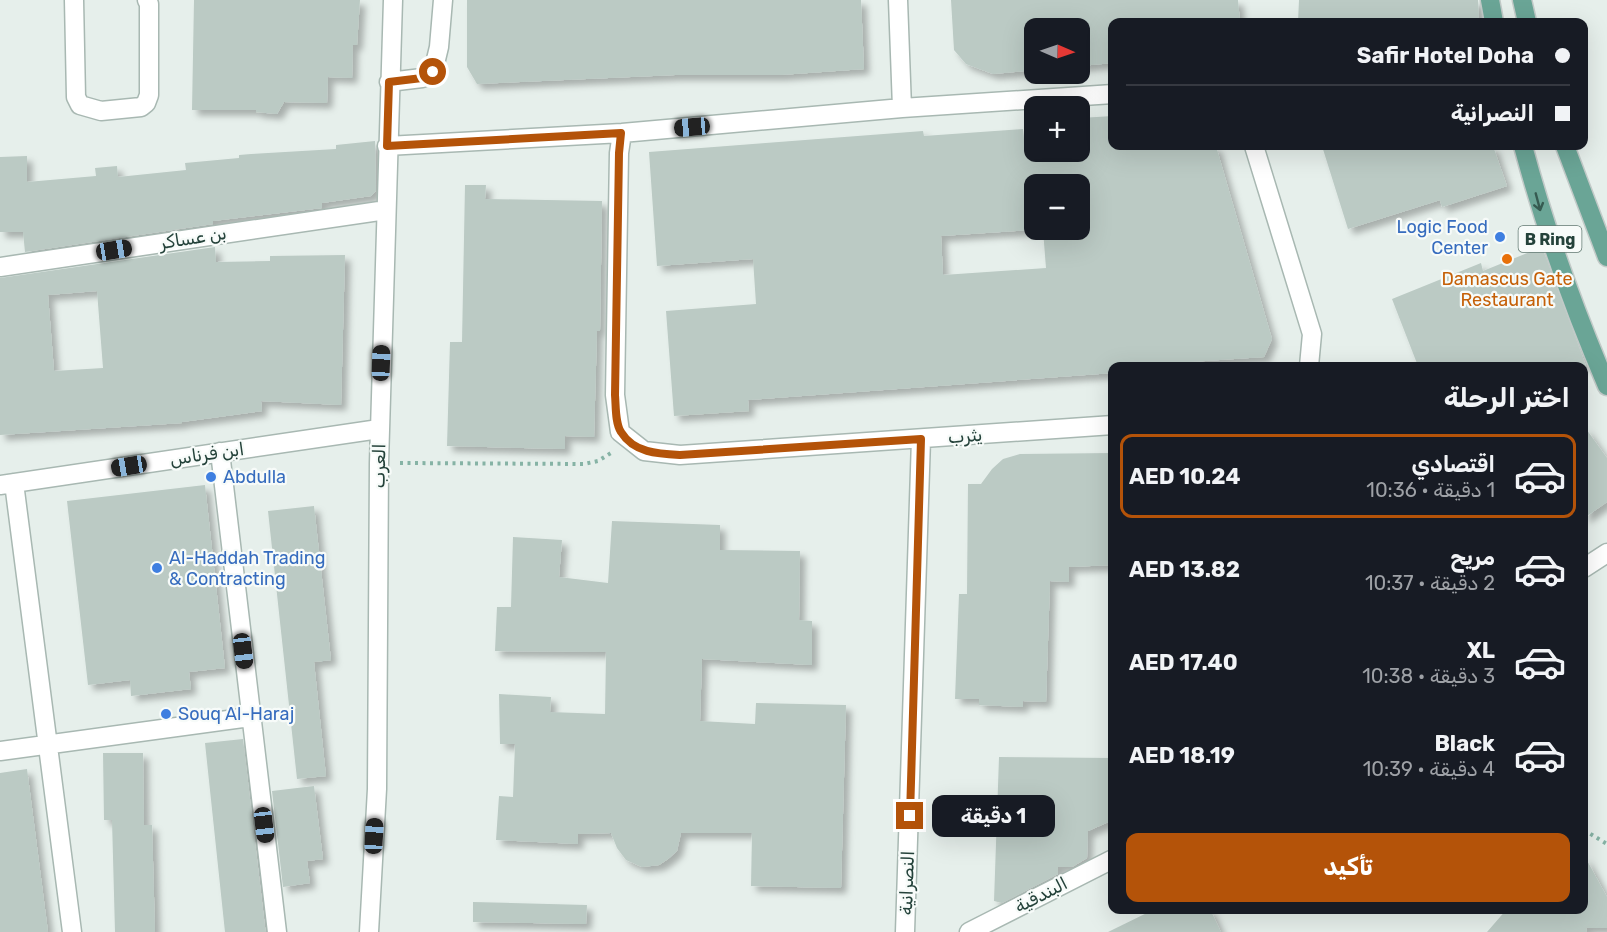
<!DOCTYPE html>
<html lang="ar">
<head>
<meta charset="utf-8">
<style>
  body { margin:0; font-family:Rubik,Cairo,sans-serif; background:#20242c; color:#f1f3f6; direction:rtl; height:100vh; display:flex; flex-direction:column; font-size:22px; white-space:nowrap }
  * { box-sizing:border-box; margin:0 }
  p { font-size:20px; color:#9ea1a6 }
  .icon { flex:none; width:33px; height:33px; fill:none; stroke:currentColor; stroke-width:2; stroke-linecap:round; stroke-linejoin:round }
  .map { position:relative; flex:1; overflow:hidden; direction:ltr }
  .side { position:absolute; left:1108px; top:362px; width:480px; height:552px; display:flex; flex-direction:column; background:#171b24; border-radius:12px; box-shadow:0 6px 24px #0002; direction:rtl }
  .side>* { flex:none }
  .hud { position:absolute; left:1108px; top:18px; width:480px; height:132px; border-radius:12px; box-shadow:0 6px 24px #0002; direction:rtl; display:grid; align-content:center; height:132px; padding:0 18px; background:#171b24 }
  .needle { width:39px; rotate:92deg }
  .buttons { position:absolute; left:1024px; top:18px; display:grid; gap:12px }
  .buttons a { display:grid; place-items:center; width:66px; height:66px; border-radius:12px; background:#171b24; box-shadow:0 6px 24px #0002; font-size:30px }
  .end { position:absolute; width:27px; height:27px; margin:-14px; border:8px solid #b45309; background:#fff; box-shadow:0 0 0 3px #fff }
  .from { border-radius:50% }
  .bubble { position:absolute; height:42px; border-radius:12px; background:#171b24; box-shadow:0 6px 24px #0002; font-size:20px; font-weight:700; line-height:42px; text-align:center; direction:rtl }
  .car { position:absolute; width:18px; height:36px; margin:-18px -9px; border-radius:8px; box-shadow:0 0 4px 2px #0007; background:linear-gradient(#222 24%,#8ab4d8 0 40%,#222 0 76%,#8ab4d8 0 86%,#222 0) }
  .hud b { display:flex; align-items:center; gap:21px; height:57px; font-size:22px }
  .hud b+b { border-top:2px solid #363941 }
  .hud i { width:15px; height:15px; background:#f1f3f6 }
  ul { padding:0; list-style:none }
  li { display:flex; align-items:center; gap:18px; height:84px; margin:0 12px 9px; padding:0 6px; border:3px solid transparent; border-radius:12px }
  li div { flex:1 }
  li b { display:block; font-size:22px }
  li em { font-style:normal; font-weight:700 }
  li.active { border-color:#b45309 }
  li>.icon { width:54px; height:54px; stroke-width:1.5 }
  h2 { padding:0 18px; font-size:27px; line-height:72px }
  .cta { display:flex; gap:12px; margin-top:auto; padding:12px 18px }
  .cta a { flex:1; height:69px; border-radius:12px; background:#b45309; color:#fff; font-size:24px; font-weight:700; line-height:69px; text-align:center }
  .map>svg:first-child { display:block }
</style>
</head>
<body>
<div class="map">
<svg width="1607" height="932" viewBox="0 0 1607 932">
  <defs>
    <filter id="shadow"><feDropShadow dx="5.5" dy="5.5" stdDeviation="3" flood-color="#0004"/></filter>
  </defs>
  <rect width="100%" height="100%" fill="#e6efeb"/>
  <path fill="#bbcac4" fill-rule="evenodd" filter="url(#shadow)" d="M194,0H360L357,45H353L352,78L328,77L327,103L284,102L277,114L256,112V110H192Z
    M467,0H861L864,69L780,75H675L477,84L467,67Z
    M951,0H1238L1240,22H1113V63L1080,66V28H1035V70L993,74L966,64L954,50Z
    M1299,0H1478L1479,22H1298Z
    M1113,116V146H1216L1272,339L1264,357L1160,364L1161,366H1113V373L748,400L749,411L674,416L666,311L756,304L753,259L657,266L649,152L923,131L924,136L1023,129L1025,152H1080V118ZM1027,184H1080V230H1043L1046,268L943,275L941,236L1031,230Z
    M375,141L376,191L371,196L322,203V208L213,221V224L25,252L23,232H0V157L27,156V182L96,176L95,168L117,166L118,177L186,170L185,163L239,158V155L251,154L336,149V145Z
    M1322,146H1493L1507,186L1442,207L1440,200L1348,229Z
    M465,185H486L485,199L602,201L600,331H597L594,437L565,436V449L447,446L450,342H462Z
    M215,247L216,262L270,261V256L345,255L341,405L261,401L262,411L182,422V423L0,435V278ZM97,291L103,368L54,371L48,295Z
    M1542,247L1586,366H1418L1392,299L1481,263L1483,271Z
    M1584,426L1607,458V502L1584,518Z
    M1113,453V565L1069,567V582L1050,581L1046,702L1023,701V707L979,705V699H955L959,594H967L968,484H981L992,469L1003,459L1020,454Z
    M205,485L225,668L189,672L191,689L131,696L130,680L88,685L67,501Z
    M314,506L331,660L314,662L326,776L297,779L268,511Z
    M612,521L720,525V550L800,551L799,620L812,621V665L702,659L700,721L755,724L756,703L846,705L841,888L751,886L752,833H681L677,851L668,859L659,865L642,867L626,860L617,848L611,833L578,834V844L496,840L499,796L513,797L515,744H500L499,694L551,697L550,712L605,714L606,652L495,651L497,607H511L513,537L562,540L559,577L608,583Z
    M243,739L265,927L266,932H225L205,743Z
    M103,753H143L144,825H152L155,932H115L112,820H104Z
    M999,757L1113,758V820L1088,831L1087,858L1072,867H1058V874L1002,903L994,901Z
    M27,769L48,932H0V773Z
    M314,786L323,859L307,861L310,883L283,887L272,791Z
    M1584,855L1607,897V928H1586L1587,932H1487L1507,909H1584Z
    M473,902L587,905L586,924L473,922Z
    M1155,909H1210L1221,932H1108Z"/>
  <g fill="none" stroke-linecap="round" stroke-linejoin="round">
    <defs>
      <path id="minor" d="M74,0L76,97L80,105L101,111L141,107L146,103L149,95V4L147,0
        M898,0L902,108
        M389,82L422,78L433,72L439,47L443,0
        M622,133L619,153L615,395L620,432L644,451L680,455L1113,425
        M387,146L622,133L902,108L1113,94
        M1254,146L1312,334L1309,366
        M0,267L386,210
        M220,452L277,932
        M14,483L72,932
        M0,485L379,429
        M1584,568L1607,553
        M0,751L250,717
        M369,932L377,789L379,463L393,0
        M905,932L921,439
        M969,932L1113,859"/>
      <path id="major" d="M1490,0L1494,22
        M1522,0L1527,22
        M1523,146C1545,228 1573,307 1607,386
        M1565,146L1607,257"/>
    </defs>
    <use href="#minor" stroke="#a8b8b2" stroke-width="21"/>
    <use href="#major" stroke="#c2cac8" stroke-width="21"/>
    <path stroke="#86b3a5" stroke-width="4" stroke-dasharray="3 4.5" stroke-linecap="butt" d="M400,463L584,464L598,461L611,453
      M1584,830L1607,844"/>
    <use href="#minor" stroke="#fff" stroke-width="18"/>
    <use href="#major" stroke="#6aa596" stroke-width="18"/>
  </g>
  <defs><path id="oneway-shaft" d="M-6 0H5M1.5-3L5.5 0L1.5 3" fill="none" stroke-width="1.6" stroke-linecap="round" stroke-linejoin="round" transform="scale(1.5)"/></defs>
  <use stroke="#365b51" href="#oneway-shaft" transform="translate(1538 202) rotate(75)"/>
  <g fill="none" stroke-linecap="round" stroke-linejoin="round">
    <path stroke="#b45309" stroke-width="8" d="M433,72L422,78L389,82L387,146L621,133L619,153L615,395C616,406 615,423 621,432C634,453 658,454 680,455L921,439L910,816"/>
  </g>
  <g fill="#3f7fe0" stroke="#f7fbf9" stroke-width="2">
    <circle cx="1500" cy="237" r="6"/>
    <circle cx="211" cy="477" r="6"/>
    <circle cx="157" cy="568" r="6"/>
    <circle cx="166" cy="714" r="6"/>
  </g>
  <circle fill="#e8710a" stroke="#f7fbf9" stroke-width="2" cx="1507" cy="259" r="6"/>
  <g text-anchor="middle" stroke-width="4.5" stroke-linejoin="round" paint-order="stroke">
    <rect fill="#f7fbf9" stroke="#637a73" stroke-width="1.5" x="1518.5" y="226" width="63" height="26" rx="4.5"/>
    <g font-size="16" font-weight="bold" fill="#24423a">
      <text x="1550" y="245">B Ring</text>
    </g>
    <g font-size="18" fill="#366cbe" stroke="#f7fbf9" text-anchor="start">
      <text x="1488" y="233" text-anchor="end">Logic Food<tspan x="1488" dy="21">Center</tspan></text>
      <text x="223" y="483">Abdulla</text>
      <text x="169" y="564">Al-Haddah Trading<tspan x="169" dy="21">&amp; Contracting</tspan></text>
      <text x="178" y="720">Souq Al-Haraj</text>
    </g>
    <g font-size="18" fill="#24423a" stroke="#f7fbf9">
      <text transform="translate(193 238) rotate(-9)" y="6">بن عساكر</text>
      <text transform="translate(965 436) rotate(-4)" y="6">يثرب</text>
      <text transform="translate(207 454) rotate(-8)" y="6">ابن فرناس</text>
      <text transform="translate(379 466) rotate(-89)" y="6">العرب</text>
      <text transform="translate(907 883) rotate(-88)" y="6">النصرانية</text>
      <text transform="translate(1041 895) rotate(-27)" y="6">البندقية</text>
    </g>
    <g font-size="18" fill="#c56008" stroke="#f7fbf9">
      <text x="1507" y="285">Damascus Gate<tspan x="1507" dy="21">Restaurant</tspan></text>
    </g>
  </g>
</svg>
<div class="buttons">
<a><svg class="needle" viewBox="-14 -14 28 28"><path d="M0-13l5 13h-10z" fill="#e53935"/><path d="M0 13l5-13h-10z" fill="#9ea1a6"/></svg></a>
<a>+</a>
<a>−</a>
</div>
<i class="end from" style="left:433px;top:72px"></i>
<i class="end" style="left:910px;top:816px"></i>
<div class="bubble" style="left:932px;top:795px;width:123px">1 دقيقة</div>
<i class="car" style="left:692px;top:127px;rotate:265deg"></i>
<i class="car" style="left:114px;top:250px;rotate:81deg"></i>
<i class="car" style="left:381px;top:363px;rotate:2deg"></i>
<i class="car" style="left:129px;top:466px;rotate:261deg"></i>
<i class="car" style="left:243px;top:651px;rotate:173deg"></i>
<i class="car" style="left:264px;top:825px;rotate:173deg"></i>
<i class="car" style="left:374px;top:836px;rotate:3deg"></i>
<div class="hud">
<b><i class="from"></i>Safir Hotel Doha</b>
<b><i></i>النصرانية</b>
</div>
<section class="side">
<h2>اختر الرحلة</h2>
<ul>
<li class="active"><svg class="icon" aria-label="car" viewBox="0 0 24 24"><path d="M5 17H2v-5l4-1 3-4h7l3 4 3 1v5h-3M9 17h6M6 11h13"/><circle cx="7" cy="17" r="2"/><circle cx="17" cy="17" r="2"/></svg><div><b>اقتصادي</b><p>1 دقيقة · 10:36</p></div><em>AED 10.24</em></li>
<li><svg class="icon" aria-label="car" viewBox="0 0 24 24"><path d="M5 17H2v-5l4-1 3-4h7l3 4 3 1v5h-3M9 17h6M6 11h13"/><circle cx="7" cy="17" r="2"/><circle cx="17" cy="17" r="2"/></svg><div><b>مريح</b><p>2 دقيقة · 10:37</p></div><em>AED 13.82</em></li>
<li><svg class="icon" aria-label="car" viewBox="0 0 24 24"><path d="M5 17H2v-5l4-1 3-4h7l3 4 3 1v5h-3M9 17h6M6 11h13"/><circle cx="7" cy="17" r="2"/><circle cx="17" cy="17" r="2"/></svg><div><b>XL</b><p>3 دقيقة · 10:38</p></div><em>AED 17.40</em></li>
<li><svg class="icon" aria-label="car" viewBox="0 0 24 24"><path d="M5 17H2v-5l4-1 3-4h7l3 4 3 1v5h-3M9 17h6M6 11h13"/><circle cx="7" cy="17" r="2"/><circle cx="17" cy="17" r="2"/></svg><div><b>Black</b><p>4 دقيقة · 10:39</p></div><em>AED 18.19</em></li>
</ul>
<div class="cta"><a>تأكيد</a></div>
</section>
</div>
</body>
</html>
